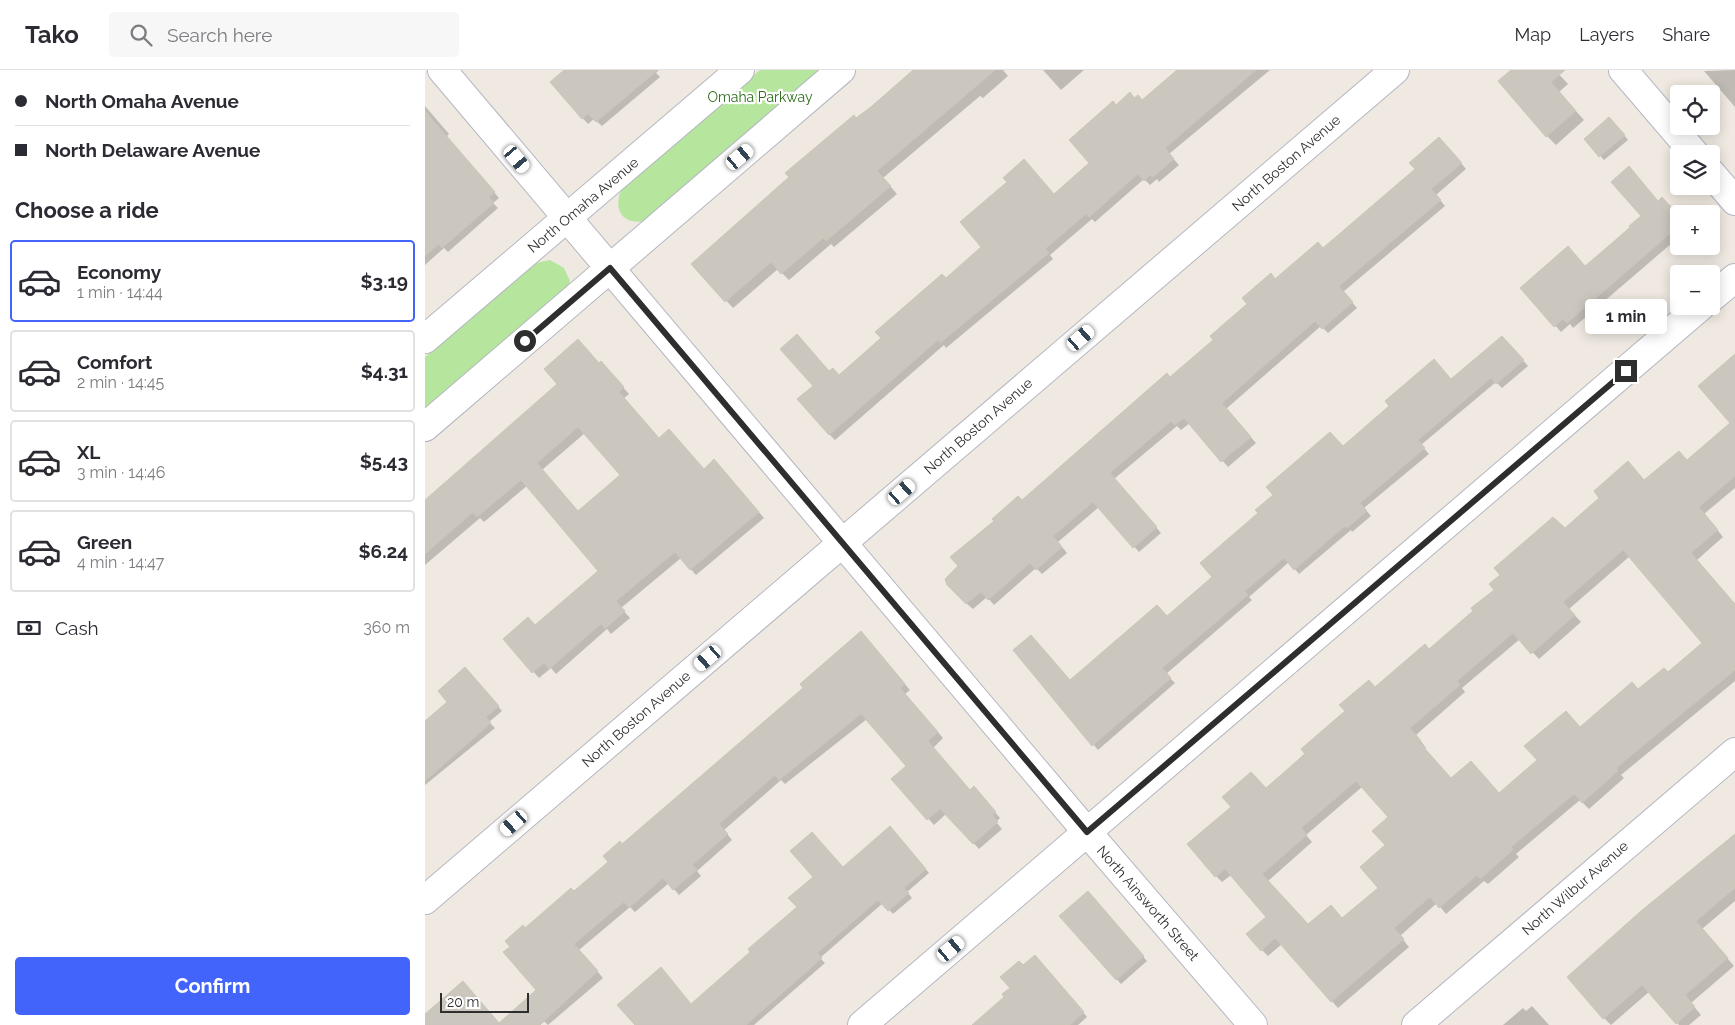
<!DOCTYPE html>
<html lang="en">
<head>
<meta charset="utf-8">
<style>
  body { margin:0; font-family:Raleway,sans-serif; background:#f7f7f7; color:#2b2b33; height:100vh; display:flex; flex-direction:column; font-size:19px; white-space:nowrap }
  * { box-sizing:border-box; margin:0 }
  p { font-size:16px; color:#7c7c81 }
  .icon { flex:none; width:28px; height:28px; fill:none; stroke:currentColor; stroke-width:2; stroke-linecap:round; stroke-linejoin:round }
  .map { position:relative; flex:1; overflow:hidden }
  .details { display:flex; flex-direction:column; background:#fff; width:425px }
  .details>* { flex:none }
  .hud { display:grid; align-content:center; height:110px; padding:0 15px; background:#fff }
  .fabs { position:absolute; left:1245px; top:15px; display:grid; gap:10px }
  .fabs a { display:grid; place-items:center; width:50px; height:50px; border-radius:5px; background:#fff; box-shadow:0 2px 12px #0003; font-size:25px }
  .scale { position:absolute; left:15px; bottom:12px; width:89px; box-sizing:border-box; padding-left:5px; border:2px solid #2e2e2e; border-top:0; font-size:14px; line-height:18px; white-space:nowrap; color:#2e2e2e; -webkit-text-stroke:4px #fff; paint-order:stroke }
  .end { position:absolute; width:22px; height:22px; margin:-11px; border:6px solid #2e2e2e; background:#fff; box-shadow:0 0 0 2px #fff }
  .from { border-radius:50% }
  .bubble { position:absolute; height:35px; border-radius:5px; background:#fff; box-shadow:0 2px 12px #0003; font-size:16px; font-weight:700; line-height:35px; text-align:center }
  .car { position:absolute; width:15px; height:30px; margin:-15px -8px; border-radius:6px; box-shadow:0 0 4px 1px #0007; background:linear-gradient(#fff 24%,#345 0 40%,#fff 0 76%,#345 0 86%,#fff 0) }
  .hud b { display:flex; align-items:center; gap:18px; height:48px; font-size:19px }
  .hud b+b { border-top:1px solid #e1e1e2 }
  .hud i { width:12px; height:12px; background:#2b2b33 }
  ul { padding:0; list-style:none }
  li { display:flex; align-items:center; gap:15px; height:82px; margin:0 10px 8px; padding:0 5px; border:2px solid #e1e1e2; border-radius:5px }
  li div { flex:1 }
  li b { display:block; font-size:19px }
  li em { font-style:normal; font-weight:700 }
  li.active { border-color:#4264fb }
  li>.icon { width:45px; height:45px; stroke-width:1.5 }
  h2 { padding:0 15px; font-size:22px; line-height:60px }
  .pay { display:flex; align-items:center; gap:12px; height:55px; padding:0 15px; font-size:19px }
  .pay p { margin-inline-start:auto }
  .cta { display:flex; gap:10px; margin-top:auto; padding:10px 15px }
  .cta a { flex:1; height:58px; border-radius:5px; background:#4264fb; color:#fff; font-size:20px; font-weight:700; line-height:58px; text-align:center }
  header { display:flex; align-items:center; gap:30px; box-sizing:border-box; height:70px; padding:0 25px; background:#fff; border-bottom:1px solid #e1e1e2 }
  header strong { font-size:24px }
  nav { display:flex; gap:28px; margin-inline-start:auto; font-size:18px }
  .search { width:350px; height:45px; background:#f7f7f7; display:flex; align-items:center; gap:12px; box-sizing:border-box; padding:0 18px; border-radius:5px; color:#7c7c81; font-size:19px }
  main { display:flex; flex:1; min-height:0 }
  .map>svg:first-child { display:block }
</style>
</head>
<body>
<header>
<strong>Tako</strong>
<div class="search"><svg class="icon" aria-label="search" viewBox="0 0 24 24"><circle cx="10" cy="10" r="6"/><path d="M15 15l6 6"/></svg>Search here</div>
<nav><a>Map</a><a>Layers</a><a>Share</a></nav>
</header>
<main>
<section class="details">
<div class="hud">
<b><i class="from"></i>North Omaha Avenue</b>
<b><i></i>North Delaware Avenue</b>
</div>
<h2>Choose a ride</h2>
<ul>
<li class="active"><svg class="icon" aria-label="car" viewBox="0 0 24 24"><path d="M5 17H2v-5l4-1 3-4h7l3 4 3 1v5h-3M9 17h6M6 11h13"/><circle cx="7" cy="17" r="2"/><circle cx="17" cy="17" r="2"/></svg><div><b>Economy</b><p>1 min · 14:44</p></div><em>$3.19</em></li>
<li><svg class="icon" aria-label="car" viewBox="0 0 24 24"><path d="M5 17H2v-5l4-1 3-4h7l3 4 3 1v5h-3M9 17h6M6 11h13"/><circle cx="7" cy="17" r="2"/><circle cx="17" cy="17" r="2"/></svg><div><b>Comfort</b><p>2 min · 14:45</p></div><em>$4.31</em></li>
<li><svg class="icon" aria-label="car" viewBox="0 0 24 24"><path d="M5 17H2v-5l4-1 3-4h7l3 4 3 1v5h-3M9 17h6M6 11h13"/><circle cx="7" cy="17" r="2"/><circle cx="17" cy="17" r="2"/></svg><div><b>XL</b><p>3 min · 14:46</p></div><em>$5.43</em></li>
<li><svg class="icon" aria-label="car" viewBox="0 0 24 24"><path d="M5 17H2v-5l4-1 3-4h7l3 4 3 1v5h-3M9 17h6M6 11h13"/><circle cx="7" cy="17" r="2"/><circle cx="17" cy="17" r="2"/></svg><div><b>Green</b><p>4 min · 14:47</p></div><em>$6.24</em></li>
</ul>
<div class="pay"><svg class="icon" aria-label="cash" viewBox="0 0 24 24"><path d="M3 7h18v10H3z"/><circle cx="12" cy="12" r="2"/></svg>Cash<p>360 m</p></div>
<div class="cta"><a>Confirm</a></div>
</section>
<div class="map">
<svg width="1310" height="955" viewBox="0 0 1310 955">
  <rect width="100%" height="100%" fill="#efe9e1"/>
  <path fill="#b6e59e" d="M335,0H399L223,150C200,157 186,141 197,119Z
    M125,190L139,198L145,211L140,225L0,345V287L111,193Z"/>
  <path fill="#0003" fill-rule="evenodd" d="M147,0H234L231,3L235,7L177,56L169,49L163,54L129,16Z
    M490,0H578L583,6L558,28L555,26L458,108L472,124L409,177L406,174L364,210L353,199L308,238L268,194L431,49Z
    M618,0H659L636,20Z
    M754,0H845L744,84L754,95L734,112L732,109L725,115L719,109L670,152L667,149L625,185L628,189L521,278L519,275L410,370L404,364L405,303L414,306L521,209L629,125L666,93L691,36L710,29L718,31Z
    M1087,0H1130L1143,14L1134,22L1159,50L1131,75L1122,66Z
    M1310,0V37L1279,1Z
    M0,36L24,64L21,67L74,128L68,133L73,138L23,182L19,178L0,195Z
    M1188,52L1203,70L1179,90L1160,69Z
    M1020,74L1041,99L1011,125L1020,136L918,222L932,238L903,263L896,256L801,339L831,373L803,397L765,353L756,360L752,356L689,409L736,463L714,482L674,437L633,472L642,483L617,504L611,498L569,535L562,527L548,539L542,534L521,510L597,431L790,270L851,210L899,179Z
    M1233,132L1254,147V167L1148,258L1145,254L1136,262L1097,218L1160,197Z
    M1082,273L1103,296L1077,318L1071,312L996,375L1004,384L939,438L946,446L927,462L926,460L874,504L864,492L824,527L827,530L741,604L750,613L673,680L590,581L645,611L742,548L789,507L918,378L1026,311Z
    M174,295L182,299L204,324L198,329L234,370L279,400L295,397L339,448L271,505L256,488L196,538L205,548L186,564L182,559L131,604L126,598L114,608L79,569L111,556L175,501L103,415L59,452L55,448L0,495V432ZM160,363L196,405L153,442L117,400Z
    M1310,300V418L1279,444L1298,467L1272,490L1310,535V611L1196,705L1199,708L1164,739L1155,730L1091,784L1094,787L1063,814L1059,811L1021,844L1012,833L975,866L984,877L913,938L857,874L843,886L837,880L843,847L806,805L797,812L791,806L841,719L950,619L1004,580L1140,459L1220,412L1262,391L1307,353ZM1205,486L1279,573L1243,604L1156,658L1075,724L1046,692L1026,710L1000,679L1001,678L991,665L1040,622L1037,618L1095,569L1114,589L1156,552L1144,539ZM937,717L964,747L955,818L918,850L884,855L843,811L887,772L881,765Z
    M441,568L485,620L480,624L518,668L508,678L545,721L554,724L575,748L571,752L577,759L554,779L521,744L509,755L468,709L482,696L442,649L360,714L356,710L299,760L307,770L272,801L276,806L254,825L244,813L210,842L205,837L154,880L178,908L123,955L118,950L113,920L86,877L100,859L149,823L184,792L197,775Z
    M44,603L77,641L64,652L70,658L0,715V653L24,632Z
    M469,762L504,803L482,822L487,828L468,844L458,833L395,888L400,893L329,955H322L319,951L314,955H300L418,799Z
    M1310,766V831L1277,859L1309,896L1266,933L1276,945L1264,955H1254L1225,921L1186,955L1179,948Z
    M667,827L722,891L696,914L636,846Z
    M614,891L662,947L653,955H549L581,927L598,897Z
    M1107,936L1124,955H1078L1098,938L1101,941Z"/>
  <path fill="#cbc7bf" stroke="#cbc5ba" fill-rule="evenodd" d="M139,0H233L171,52L163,44L157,49L125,12Z
    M488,0H570L452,101L466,116L401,171L398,168L356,204L346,192L300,232L266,194L364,107L360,103L429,45L431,48L446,37Z
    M752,0H831L740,78L749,89L728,107L725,105L719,111L713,104L664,147L661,144L620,179L624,183L515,273L513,270L404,365L372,329L388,316L355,279L372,264L404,301L408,298L414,305L456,268L450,262L517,204L521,208L556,177L535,152L582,112L578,108L599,89L629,124L664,93L644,70L688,31L691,35L705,22L709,28L713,25L717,30Z
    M1086,0H1140L1126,12L1151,41L1121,67L1073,11Z
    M0,41L70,122L64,127L69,133L17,178L14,174L0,186Z
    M1184,47L1200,65L1174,87L1159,69Z
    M1014,67L1037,93L1006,119L1016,130L914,216L928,232L897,259L890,251L797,333L826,367L796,392L759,348L750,355L746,351L685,403L732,457L708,478L668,432L628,466L637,477L611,500L605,493L563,530L556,522L541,534L522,515L520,509L533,496L525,487L569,451L567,449L593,426L597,430L742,303L745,307L788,270L785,266L822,234L817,228L846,203L850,209L893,172L898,178L990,99L984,93Z
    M1204,96L1233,131L1237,127L1254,146V156L1142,253L1138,249L1129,257L1095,218L1143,176L1160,196L1206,157L1204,156L1216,146L1186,112Z
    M1077,266L1099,290L1071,314L1066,308L993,370L1000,378L935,433L942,441L922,458L920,456L869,500L859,488L820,521L823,525L737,598L746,608L667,676L588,580L606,565L645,610L732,535L742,546L787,507L775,493L833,443L830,440L848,425L841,417L905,362L918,376L964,336L960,331L1009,289L1026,309Z
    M153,269L174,293L176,291L199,317L194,322L234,368L244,359L279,399L289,389L334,442L265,500L250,482L191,531L200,541L180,559L176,554L124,599L119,593L107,603L78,569L103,547L110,555L173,501L96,410L52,447L48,442L0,484V430L132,314L119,299ZM153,357L195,405L153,441L112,393Z
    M1310,284V406L1274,437L1293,460L1266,483L1310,534V600L1191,698L1193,701L1157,733L1149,724L1086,777L1088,780L1055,809L1052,805L1014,838L1005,827L969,858L979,869L906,932L850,868L836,881L821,864L841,847L800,799L790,807L762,774L806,737L797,727L826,702L841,718L880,684L876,679L920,641L914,635L944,610L950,617L1000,574L1004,579L1048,541L1046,538L1069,520L1064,514L1075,505L1069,498L1128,447L1140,458L1174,428L1169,421L1203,391L1219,410L1254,381L1262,390L1305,353L1273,316ZM1198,480L1277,573L1243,602L1239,598L1213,619L1207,612L1155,657L1141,641L1099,676L1112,690L1074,723L1046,691L1026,708L994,672L996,671L985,658L1035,615L1032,611L1088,563L1106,584L1150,545L1138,532ZM931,711L963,747L947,761L960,775L935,797L953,818L917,848L906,835L883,854L837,804L882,765L876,758Z
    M436,561L480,614L475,618L513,662L503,671L545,720L549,716L571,742L567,745L573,752L548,774L515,739L502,750L466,709L481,696L436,644L354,710L350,705L294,754L303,764L267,795L272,800L248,820L238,808L204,838L199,832L149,874L173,901L115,955H0V944L38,911L74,953L111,920L78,882L85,877L80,871L98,855L100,858L146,818L149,821L183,792L178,786L195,771L197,774L378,618L375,614Z
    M40,597L74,636L61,647L66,653L0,711V651L22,632L13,621Z
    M465,756L501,799L479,818L484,823L463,841L453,830L392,883L397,888L321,955H210L192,935L236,897L266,934L325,882L323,879L372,837L363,828L388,807L365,781L387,762L418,797Z
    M1310,764V818L1271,851L1303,888L1260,925L1270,937L1251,954L1217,915L1178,949L1142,907L1216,841Z
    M663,821L719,886L691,910L634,846Z
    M610,885L659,942L645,955H547L579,927L577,924L585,918L575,907L594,891L598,895Z"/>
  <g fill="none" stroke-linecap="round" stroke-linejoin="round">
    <defs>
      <path id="minor" d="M17,0L662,762L828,955
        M1198,0L1270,84
        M1286,103L1310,131
        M1286,228L1310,208
        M0,269L315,0
        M0,357L416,0
        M0,830L970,0
        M437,955L1276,236
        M991,955L1310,682"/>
    </defs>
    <use href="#minor" stroke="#b4b7c1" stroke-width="30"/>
    <use href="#minor" stroke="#fff" stroke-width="28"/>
  </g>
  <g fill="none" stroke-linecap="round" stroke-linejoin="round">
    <path stroke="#2e2e2e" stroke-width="6" d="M100,271L185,198L662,762L1201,301"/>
  </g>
  <g text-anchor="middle" stroke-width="4.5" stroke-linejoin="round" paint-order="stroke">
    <g font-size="14" fill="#2c6e1b" stroke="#fff">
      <text x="335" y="32">Omaha Parkway</text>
    </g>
    <g font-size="14" fill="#2e2e2e" stroke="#fff">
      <text transform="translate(861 93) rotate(-41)" y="5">North Boston Avenue</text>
      <text transform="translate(158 135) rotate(-40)" y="5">North Omaha Avenue</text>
      <text transform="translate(553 356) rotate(-41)" y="5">North Boston Avenue</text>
      <text transform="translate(211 649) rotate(-41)" y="5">North Boston Avenue</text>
      <text transform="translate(1150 818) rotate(-41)" y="5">North Wilbur Avenue</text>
      <text transform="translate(723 833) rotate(49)" y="5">North Ainsworth Street</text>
    </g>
  </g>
</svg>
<div class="fabs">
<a><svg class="icon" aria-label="locate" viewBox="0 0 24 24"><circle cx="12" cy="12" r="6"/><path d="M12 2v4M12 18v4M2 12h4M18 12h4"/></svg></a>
<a><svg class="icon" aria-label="layers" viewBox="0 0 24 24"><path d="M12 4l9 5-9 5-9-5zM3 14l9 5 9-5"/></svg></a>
<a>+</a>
<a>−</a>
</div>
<div class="scale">20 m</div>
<i class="end from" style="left:100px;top:271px"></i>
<i class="end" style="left:1201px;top:301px"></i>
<div class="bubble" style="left:1160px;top:229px;width:82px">1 min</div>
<i class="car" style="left:315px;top:87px;rotate:50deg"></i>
<i class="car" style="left:92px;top:89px;rotate:140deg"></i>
<i class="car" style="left:656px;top:268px;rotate:49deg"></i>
<i class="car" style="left:477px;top:422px;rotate:49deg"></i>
<i class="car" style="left:283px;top:588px;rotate:229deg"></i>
<i class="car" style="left:89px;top:753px;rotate:229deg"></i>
<i class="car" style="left:526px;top:879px;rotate:50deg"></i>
</div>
</main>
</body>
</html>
